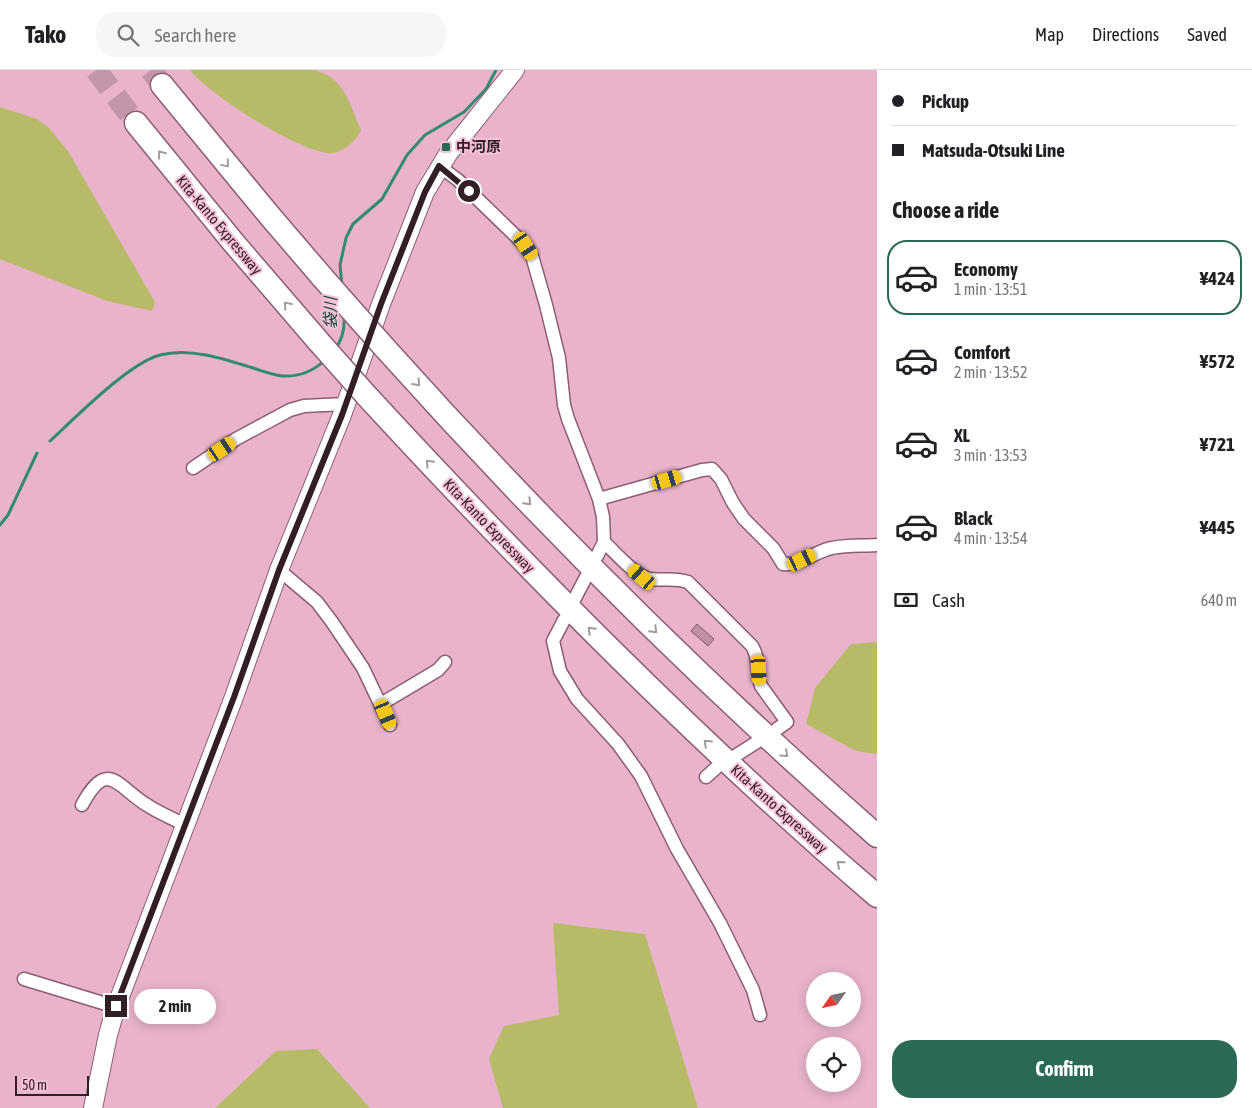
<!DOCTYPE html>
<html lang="en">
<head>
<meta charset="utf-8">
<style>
  body { margin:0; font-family:"Asap Condensed","Noto Sans JP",sans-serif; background:#f6f6f6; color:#202124; height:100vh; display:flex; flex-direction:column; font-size:19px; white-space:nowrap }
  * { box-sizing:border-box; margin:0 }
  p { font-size:16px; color:#757577 }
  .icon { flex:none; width:28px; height:28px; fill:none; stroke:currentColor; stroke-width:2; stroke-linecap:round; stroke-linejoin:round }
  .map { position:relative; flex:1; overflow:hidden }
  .drawer { display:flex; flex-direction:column; background:#fff; width:375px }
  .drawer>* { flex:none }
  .guide { display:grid; align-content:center; height:110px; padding:0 15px; background:#fff }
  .needle { width:32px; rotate:236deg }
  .buttons { position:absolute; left:806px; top:902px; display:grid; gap:10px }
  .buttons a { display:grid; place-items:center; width:55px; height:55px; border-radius:50%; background:#fff; box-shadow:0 2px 12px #0003; font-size:25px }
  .scale { position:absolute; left:15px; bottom:12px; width:74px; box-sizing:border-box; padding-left:5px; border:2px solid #321e27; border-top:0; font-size:14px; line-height:18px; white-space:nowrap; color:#321e27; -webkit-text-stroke:4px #f6c0d8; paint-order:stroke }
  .end { position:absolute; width:22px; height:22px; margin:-11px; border:6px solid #321e27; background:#fff; box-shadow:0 0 0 2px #fff }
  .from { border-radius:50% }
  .bubble { position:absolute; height:35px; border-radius:18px; background:#fff; box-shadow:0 2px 12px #0003; font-size:16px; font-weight:700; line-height:35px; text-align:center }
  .car { position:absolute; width:15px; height:30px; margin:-15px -8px; border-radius:6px; box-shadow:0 0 4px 1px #0007; background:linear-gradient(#f5c518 24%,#345 0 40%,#f5c518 0 76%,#345 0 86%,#f5c518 0) }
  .guide b { display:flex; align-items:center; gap:18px; height:48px; font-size:19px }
  .guide b+b { border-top:1px solid #e0e0e0 }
  .guide i { width:12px; height:12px; background:#202124 }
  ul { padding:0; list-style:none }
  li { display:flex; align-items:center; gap:15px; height:75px; margin:0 10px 8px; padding:0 5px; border:2px solid transparent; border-radius:20px }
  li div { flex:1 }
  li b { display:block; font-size:19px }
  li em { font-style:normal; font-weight:700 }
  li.current { border-color:#2a6956 }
  li>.icon { width:45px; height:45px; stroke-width:1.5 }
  h2 { padding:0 15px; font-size:22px; line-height:60px }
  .pay { display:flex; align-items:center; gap:12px; height:55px; padding:0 15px; font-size:19px }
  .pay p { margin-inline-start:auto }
  .action { display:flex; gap:10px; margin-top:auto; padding:10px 15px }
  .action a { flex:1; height:58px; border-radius:20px; background:#2a6956; color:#fff; font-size:20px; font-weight:700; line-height:58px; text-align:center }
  header { display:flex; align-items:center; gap:30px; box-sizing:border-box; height:70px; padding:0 25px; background:#fff; border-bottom:1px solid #e0e0e0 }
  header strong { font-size:24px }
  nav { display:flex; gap:28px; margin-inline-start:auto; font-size:18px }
  .search { width:350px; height:45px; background:#f6f6f6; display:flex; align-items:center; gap:12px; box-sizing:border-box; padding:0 18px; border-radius:20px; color:#757577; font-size:19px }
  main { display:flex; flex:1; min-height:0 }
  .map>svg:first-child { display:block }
</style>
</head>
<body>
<header>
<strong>Tako</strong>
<div class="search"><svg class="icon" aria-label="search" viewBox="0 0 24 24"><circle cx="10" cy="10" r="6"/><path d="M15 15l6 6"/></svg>Search here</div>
<nav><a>Map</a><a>Directions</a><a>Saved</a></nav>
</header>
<main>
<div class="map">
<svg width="877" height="1038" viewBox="0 0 877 1038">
  <rect width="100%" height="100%" fill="#e9b4cb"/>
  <path fill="#b7ba67" d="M190,0H314C319,2 324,3 329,6C346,16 353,42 361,60C357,70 344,82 332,83C303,85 208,24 190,0Z
    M0,37L37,49L48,57L68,81L155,232L152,241L107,231L0,189Z
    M877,572V684L856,681L806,654L815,618L851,574Z
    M553,853L645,864L698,1038H503L489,989L504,956L559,945Z
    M317,979L370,1038H215L276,981Z"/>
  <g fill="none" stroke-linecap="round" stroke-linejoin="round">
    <path stroke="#338a74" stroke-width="3" d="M342,216L340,195L346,168L353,154L382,129L407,85L425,65L464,42L486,19L496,0
      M335,279C343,269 345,258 344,245
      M50,371C75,348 129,293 160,285C189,277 225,289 253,298C262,301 273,305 282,306C298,307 313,301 324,291
      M0,455L8,445L37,383"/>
  </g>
  <path fill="#c290a6" stroke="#84566b" d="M697,554L714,569L708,576L691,561Z"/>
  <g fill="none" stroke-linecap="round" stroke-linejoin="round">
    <path stroke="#c496aa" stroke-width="22" stroke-dasharray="22 11" stroke-linecap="butt" d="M96,0L136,53
      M151,0L162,15"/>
    <defs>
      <path id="minor" d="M439,96L458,110L526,176L532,186L546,235L559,288L564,335L568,349L599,429L603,447L604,472L597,486
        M193,398L236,369L290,340L304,336L345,334
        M599,429L702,400L712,399L721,409L733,433L744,449L773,478L783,494C801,496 815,481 832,478C847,475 862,476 877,475
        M604,472C615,482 635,506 650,509C664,511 674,507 688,512L752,576C760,589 756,602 761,616L787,652L777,659
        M279,500L317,532L332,552L363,598L390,655
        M574,530L586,507
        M564,550L553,571L560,601L577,629L618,674L641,706L677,779L720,853L753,920L760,945
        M381,634L438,600L445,592
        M735,686L757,672
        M706,707L716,698
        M82,735C108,687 117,717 147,735C159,743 172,748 185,755
        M24,909L116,937"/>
      <path id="secondary" d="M93,1038L108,965L116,937L234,627L279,500L342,345L381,234L425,122L448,84L515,0"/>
      <path id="motorway" d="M162,15L269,145L323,208
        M136,53L233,172L319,272
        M384,277C539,450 703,613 877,766
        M366,325C528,501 696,671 877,826"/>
    </defs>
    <use href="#minor" stroke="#8c5d73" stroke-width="15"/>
    <use href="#secondary" stroke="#8c5d73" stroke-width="20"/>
    <use href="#motorway" stroke="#8c5d73" stroke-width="25"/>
    <use href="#minor" stroke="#fff" stroke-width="12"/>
    <use href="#secondary" stroke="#fff" stroke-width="18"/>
    <use href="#motorway" stroke="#fff" stroke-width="22"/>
    <defs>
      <path id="motorway-bridge" d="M323,208L384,277
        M319,272L366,325"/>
    </defs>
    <use href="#motorway-bridge" stroke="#8c5d73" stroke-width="25" stroke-linecap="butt"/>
    <use href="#motorway-bridge" stroke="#fff" stroke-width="22"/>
  </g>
  <defs><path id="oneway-chevron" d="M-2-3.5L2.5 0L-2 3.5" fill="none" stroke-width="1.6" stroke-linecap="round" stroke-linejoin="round" transform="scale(1.25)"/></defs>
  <g stroke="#a39a9e">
    <use href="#oneway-chevron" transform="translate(161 84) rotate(-128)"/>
    <use href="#oneway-chevron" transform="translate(226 94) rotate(50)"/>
    <use href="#oneway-chevron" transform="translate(287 235) rotate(-131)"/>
    <use href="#oneway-chevron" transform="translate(417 313) rotate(48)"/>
    <use href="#oneway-chevron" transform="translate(429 393) rotate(-133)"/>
    <use href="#oneway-chevron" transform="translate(528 432) rotate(46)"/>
    <use href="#oneway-chevron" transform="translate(591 560) rotate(-135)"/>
    <use href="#oneway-chevron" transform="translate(654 560) rotate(45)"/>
    <use href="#oneway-chevron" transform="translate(707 673) rotate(-136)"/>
    <use href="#oneway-chevron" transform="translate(785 684) rotate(42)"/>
    <use href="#oneway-chevron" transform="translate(840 794) rotate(-139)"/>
  </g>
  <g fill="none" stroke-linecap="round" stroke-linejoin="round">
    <path stroke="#321e27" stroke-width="6" d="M116,936L234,627L279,500L342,345L381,234L425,122L439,96L469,121"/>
  </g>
  <rect fill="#2a6956" stroke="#f6c0d8" stroke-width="2" x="441" y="72" width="10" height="10" rx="2.5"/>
  <g text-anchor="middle" stroke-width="4" stroke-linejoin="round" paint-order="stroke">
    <g font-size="15" font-weight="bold" fill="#321e27" stroke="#f6c0d8" text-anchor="start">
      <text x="456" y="82">中河原</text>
    </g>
    <g font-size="15" fill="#321e27" stroke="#f6c0d8">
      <text transform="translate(219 155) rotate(50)" y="5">Kita-Kanto Expressway</text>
      <text transform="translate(489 456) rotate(46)" y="5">Kita-Kanto Expressway</text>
      <text transform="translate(779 739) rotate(42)" y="5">Kita-Kanto Expressway</text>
    </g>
    <g font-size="16" font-style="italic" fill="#144a3b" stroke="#f6c0d8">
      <text transform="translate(330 243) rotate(-90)" y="6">袋川</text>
    </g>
  </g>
</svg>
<div class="buttons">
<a><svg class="needle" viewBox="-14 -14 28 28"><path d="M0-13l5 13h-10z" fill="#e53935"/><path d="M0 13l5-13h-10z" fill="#757577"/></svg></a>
<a><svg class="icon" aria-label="locate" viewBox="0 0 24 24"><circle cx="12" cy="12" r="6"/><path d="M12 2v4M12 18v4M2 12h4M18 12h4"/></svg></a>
</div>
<div class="scale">50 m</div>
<i class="end from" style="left:469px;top:121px"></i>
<i class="end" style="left:116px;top:936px"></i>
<div class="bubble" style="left:134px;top:919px;width:82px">2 min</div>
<i class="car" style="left:526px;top:176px;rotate:146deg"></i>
<i class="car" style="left:222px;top:379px;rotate:56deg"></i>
<i class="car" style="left:667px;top:410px;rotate:74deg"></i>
<i class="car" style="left:802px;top:490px;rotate:64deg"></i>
<i class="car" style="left:642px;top:507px;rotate:311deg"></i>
<i class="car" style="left:759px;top:600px;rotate:176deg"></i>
<i class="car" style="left:386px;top:644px;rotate:157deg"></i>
</div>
<section class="drawer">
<div class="guide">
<b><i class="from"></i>Pickup</b>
<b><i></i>Matsuda-Otsuki Line</b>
</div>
<h2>Choose a ride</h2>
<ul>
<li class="current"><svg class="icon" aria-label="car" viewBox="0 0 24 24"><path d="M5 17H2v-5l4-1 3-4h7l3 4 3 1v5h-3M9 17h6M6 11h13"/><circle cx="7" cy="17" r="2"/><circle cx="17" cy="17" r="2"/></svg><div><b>Economy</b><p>1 min · 13:51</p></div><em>¥424</em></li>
<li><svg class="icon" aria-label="car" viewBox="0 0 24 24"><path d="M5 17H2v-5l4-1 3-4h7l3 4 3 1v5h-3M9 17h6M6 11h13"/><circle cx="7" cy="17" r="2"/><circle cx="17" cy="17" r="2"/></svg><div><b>Comfort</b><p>2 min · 13:52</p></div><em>¥572</em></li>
<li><svg class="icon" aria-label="car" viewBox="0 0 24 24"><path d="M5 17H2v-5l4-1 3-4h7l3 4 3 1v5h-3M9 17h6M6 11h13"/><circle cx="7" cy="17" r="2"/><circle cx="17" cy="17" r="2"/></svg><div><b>XL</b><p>3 min · 13:53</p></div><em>¥721</em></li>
<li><svg class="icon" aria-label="car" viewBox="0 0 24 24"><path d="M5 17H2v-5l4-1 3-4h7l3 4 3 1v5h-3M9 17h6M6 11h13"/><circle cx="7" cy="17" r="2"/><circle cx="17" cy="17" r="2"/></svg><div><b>Black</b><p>4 min · 13:54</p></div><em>¥445</em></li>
</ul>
<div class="pay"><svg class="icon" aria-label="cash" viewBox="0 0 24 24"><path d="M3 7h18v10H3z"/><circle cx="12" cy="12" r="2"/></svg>Cash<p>640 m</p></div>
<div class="action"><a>Confirm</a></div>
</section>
</main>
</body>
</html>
